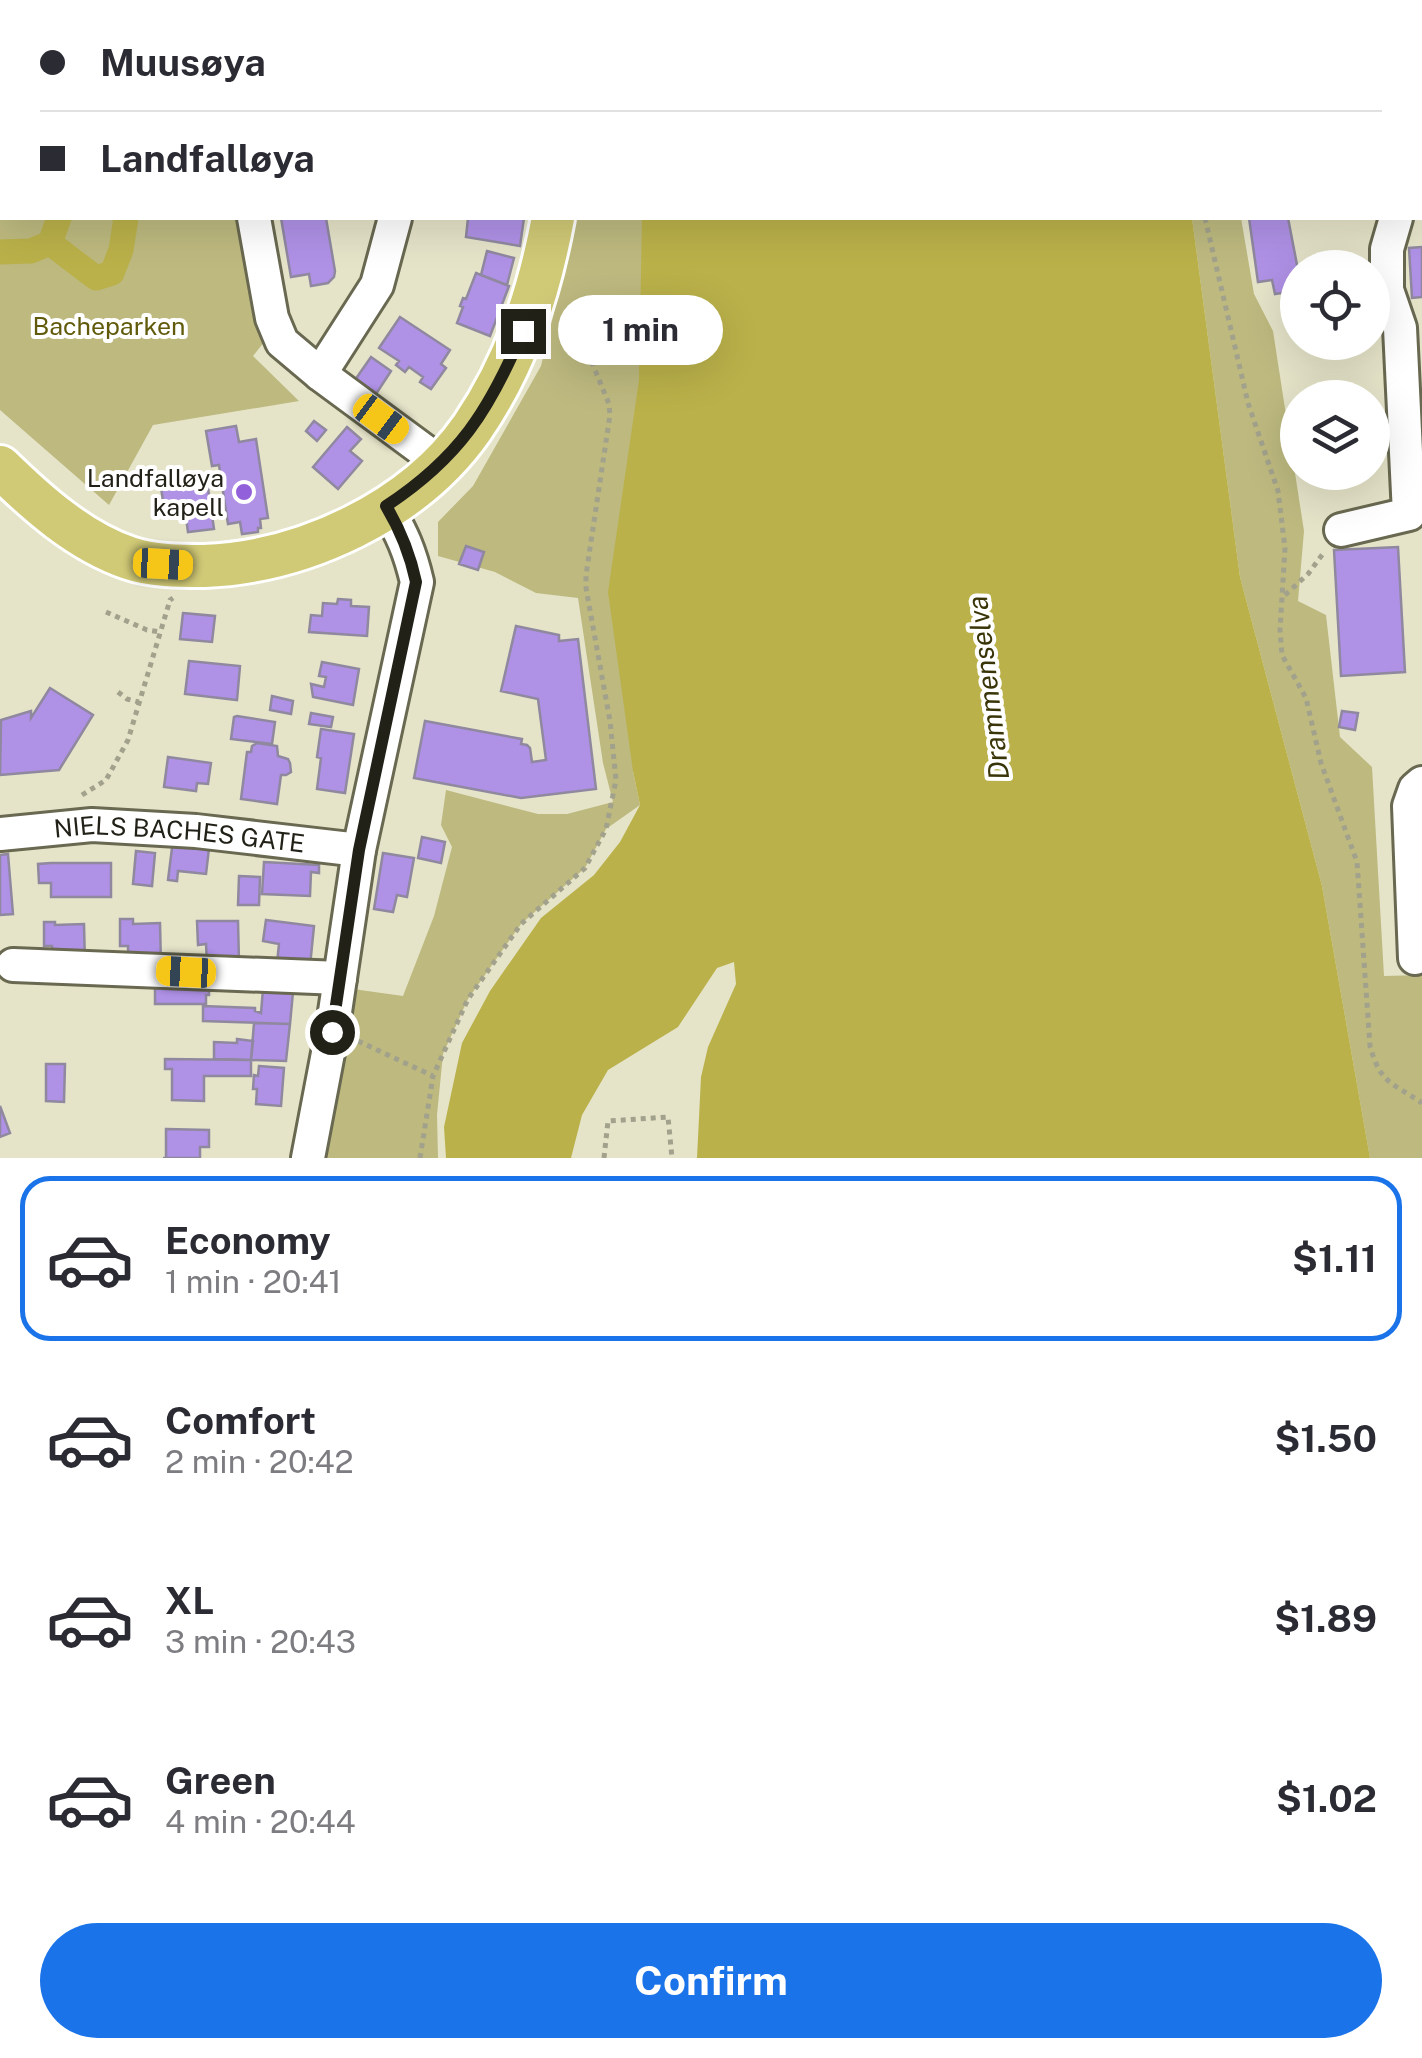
<!DOCTYPE html>
<html lang="en">
<head>
<meta charset="utf-8">
<style>
  body { margin:0; font-family:"Public Sans",sans-serif; background:#f2f2f3; color:#2b2b33; height:100vh; display:flex; flex-direction:column; font-size:38px; white-space:nowrap }
  * { box-sizing:border-box; margin:0 }
  p { font-size:32px; color:#7c7c81 }
  .icon { flex:none; width:55px; height:55px; fill:none; stroke:currentColor; stroke-width:2; stroke-linecap:round; stroke-linejoin:round }
  .map { position:relative; height:1158px; overflow:hidden }
  .sheet { display:flex; flex-direction:column; background:#fff; flex:1 }
  .sheet>* { flex:none }
  .hud { position:absolute; left:0px; top:0px; width:1422px; height:220px; box-shadow:0 10px 40px #0002; display:grid; align-content:center; height:220px; padding:0 40px; background:#fff }
  .buttons { position:absolute; left:1280px; top:250px; display:grid; gap:20px }
  .buttons a { display:grid; place-items:center; width:110px; height:110px; border-radius:50%; background:#fff; box-shadow:0 10px 40px #0002; font-size:50px }
  .end { position:absolute; width:45px; height:45px; margin:-22px; border:12px solid #222118; background:#fff; box-shadow:0 0 0 5px #fff }
  .from { border-radius:50% }
  .bubble { position:absolute; height:70px; border-radius:35px; background:#fff; box-shadow:0 10px 40px #0002; font-size:32px; font-weight:700; line-height:70px; text-align:center }
  .car { position:absolute; width:30px; height:60px; margin:-30px -15px; border-radius:12px; box-shadow:0 0 8px 2px #0007; background:linear-gradient(#f5c518 24%,#345 0 40%,#f5c518 0 76%,#345 0 86%,#f5c518 0) }
  .hud b { display:flex; align-items:center; gap:35px; height:95px; font-size:38px }
  .hud b+b { border-top:2px solid #e1e1e2 }
  .hud i { width:25px; height:25px; background:#2b2b33 }
  ul { padding:18px 0 0; list-style:none }
  li { display:flex; align-items:center; gap:30px; height:165px; margin:0 20px 15px; padding:0 20px; border:5px solid transparent; border-radius:30px }
  li div { flex:1 }
  li b { display:block; font-size:38px }
  li em { font-style:normal; font-weight:700 }
  li.active { border-color:#1a73e8 }
  li>.icon { width:90px; height:90px; stroke-width:1.5 }
  .primary-button { display:flex; gap:20px; margin-top:auto; padding:20px 40px }
  .primary-button a { flex:1; height:115px; border-radius:60px; background:#1a73e8; color:#fff; font-size:40px; font-weight:700; line-height:115px; text-align:center }
  .map>svg:first-child { display:block }
</style>
</head>
<body>
<div class="map">
<svg width="1422" height="1158" viewBox="0 0 1422 1158">
  <rect width="100%" height="100%" fill="#e5e4c9"/>
  <path fill="#bdb97f" d="M0,0H107L109,2H2V218H245L268,337L253,356L299,401L153,425L109,505L0,410Z
    M577,218H642L643,223L633,771L640,805L606,829L585,868L521,924L468,999L443,1054L437,1115L438,1158H308L353,989L403,996L434,916L452,847L441,825L446,790L538,814H567L613,802L603,763L578,598L536,593L495,572L438,556V522L473,486L541,366Z
    M1192,218H1241L1254,294L1273,331L1304,531L1298,601L1326,615L1340,737L1372,767L1384,976L1422,975V1158H1370L1322,886L1240,577Z"/>
  <path fill="#bab14a" d="M643,0H1160L1161,2H643Z
    M642,218H1192L1240,577L1322,886L1370,1158H697L701,1077L708,1047L736,984L734,962L717,968L678,1027L608,1070L582,1115L571,1158H446L444,1127L462,1043L490,991L541,918L594,875L620,842L640,805L633,771L608,592L639,380Z"/>
  <g fill="none" stroke-linecap="round" stroke-linejoin="round">
    <path stroke="#bab14a" stroke-width="25" d="M50,243L96,278L112,273L121,250L126,218
      M0,252L31,251L50,243L59,218"/>
  </g>
  <path fill="#af91e6" stroke="#8f889f" stroke-width="2.5" d="M241,0H458V2H241Z
    M281,218H326L335,271L334,277L328,283L311,286L309,274L291,277Z
    M468,218H524L520,246L466,237Z
    M1249,218H1288L1298,270V275L1291,277L1294,291L1275,294L1272,280L1258,282Z
    M1422,247V297L1412,298L1409,248Z
    M487,251L514,258L507,285L481,275Z
    M476,273L509,286L490,336L457,323L463,307L460,306L463,298L466,299Z
    M400,317L450,350L441,364L446,368L431,389L420,382L423,377L409,367L405,372L396,365L399,361L379,348Z
    M371,357L391,371L376,394L355,380Z
    M314,421L326,430L317,441L306,431Z
    M236,426L239,442L256,439L268,518L260,519L261,528H258V532L242,534L240,522L228,524L219,465L212,466L206,431Z
    M347,427L361,439L350,451L362,461L338,489L313,467Z
    M207,481L214,529L188,532L185,511L165,513L161,488Z
    M466,546L484,552L478,570L459,564Z
    M1398,547L1405,672L1341,676L1334,550Z
    M338,599L351,600V606L369,607L367,636L309,632L311,615L322,616L323,603L337,604Z
    M183,613L215,616L212,642L180,639Z
    M516,626L559,635V641L578,639L596,789L521,798L414,778L425,721L522,739L521,744L527,745L530,748L532,762L546,760L538,699L501,691Z
    M189,661L240,666L237,700L185,694Z
    M322,662L359,669L353,705L313,697L311,684L324,687L326,677L319,676Z
    M50,688L93,715L59,770L0,775L1,720L31,711V718Z
    M272,696L293,701L291,714L270,710Z
    M1342,711L1358,713L1355,730L1339,727Z
    M311,713L333,717L331,727L309,724Z
    M237,716L275,722L272,744L231,739L234,717Z
    M321,729L354,734L345,793L317,789L321,758L317,757Z
    M257,743L277,746L278,756L288,759L290,763L291,772L286,775H281L277,804L241,799L247,752H251L252,746Z
    M168,757L211,763L208,784L197,783L196,791L164,787Z
    M422,837L445,842L441,863L418,858Z
    M173,840H210L206,874L178,871L177,881L168,880Z
    M136,851L155,853L152,886L133,884Z
    M383,853L414,858L407,897L397,895L393,912L374,909Z
    M8,854L13,914L0,915V855Z
    M264,862L319,865V873L311,872L310,896L262,894Z
    M51,863H111V897H51V883H39L38,864Z
    M239,876L260,877L259,905H238Z
    M120,919H133V924L160,923L161,964L128,965V946H120Z
    M266,920L314,926L310,966L277,963L279,944L263,941Z
    M197,921H238L239,962L207,963L206,944L198,945Z
    M44,922H55V925L84,924L85,964L52,965V946H44Z
    M155,984L209,988V995H206V1004H155Z
    M263,989L293,992L290,1024L203,1021V1006L255,1008V1011L261,1013Z
    M254,1023L290,1024L286,1061L251,1060Z
    M237,1039L253,1041L251,1060L214,1059V1042L237,1043Z
    M165,1059L251,1060V1076H204V1101L172,1100V1069H165Z
    M46,1064H65L64,1102L46,1101Z
    M259,1066L284,1068L281,1106L256,1104L257,1089H253L254,1075L258,1076Z
    M0,1106L10,1133L0,1137Z
    M166,1129L209,1130V1147H200V1158H163H166Z"/>
  <g fill="none" stroke-linecap="round" stroke-linejoin="round">
    <defs>
      <g id="minor">
        <path d="M187,0L188,2"/>
        <path d="M254,218L272,318L282,342L320,374L442,464"/>
        <path d="M320,374L377,285L395,218"/>
        <path d="M1341,530L1409,514L1400,328L1387,290V249L1396,218"/>
        <path id="s1" d="M0,834L92,825L196,831L359,850"/>
        <path d="M1415,958L1409,806L1415,789L1422,783"/>
        <path d="M13,965L340,978"/>
        <path d="M308,1158L332,1032L359,850L417,582C410,552 402,533 386,507"/>
      </g>
      <path id="major" d="M555,0V2
        M593,2L594,0
        M0,467C37,503 79,541 129,558C152,566 180,566 204,566C304,562 414,511 472,428C516,364 539,293 553,218"/>
    </defs>
    <use href="#minor" stroke="#696850" stroke-width="38"/>
    <use href="#major" stroke="#fff" stroke-width="48"/>
    <path stroke="#a2a18c" stroke-width="5" stroke-dasharray="5 5" stroke-linecap="butt" d="M1168,0L1169,2
      M1207,0L1225,2L1232,0
      M29,2L30,0
      M95,2L98,0
      M0,79L2,74
      M1205,218L1248,403L1278,491L1285,548L1280,630L1282,655L1306,698L1321,763L1357,862L1370,1046C1381,1085 1392,1082 1422,1103
      M1285,595L1308,574L1325,551
      M106,612L147,630L160,632
      M118,692L127,699L139,702
      M82,795L106,780L128,740L170,600L173,598
      M358,1041L433,1076
      M420,1158L433,1076L468,999L521,924L585,868L606,829L616,780L610,721L586,588V575L610,415L609,404L567,302
      M604,1158L608,1121L668,1117L672,1158"/>
    <use href="#minor" stroke="#fff" stroke-width="32"/>
    <use href="#major" stroke="#d0c976" stroke-width="42"/>
  </g>
  <g fill="none" stroke-linecap="round" stroke-linejoin="round">
    <path stroke="#222118" stroke-width="12" d="M332,1032L359,850L416,582C410,554 401,531 386,506C459,458 489,411 523,331"/>
  </g>
  <circle fill="#9160da" stroke="#fff" stroke-width="4" cx="244" cy="492" r="10"/>
  <g text-anchor="middle" stroke-width="8" stroke-linejoin="round" paint-order="stroke">
    <g font-size="25" fill="#605a0a" stroke="#fff">
      <text x="109" y="335">Bacheparken</text>
    </g>
    <g font-size="25" fill="#222118" stroke="#fff" text-anchor="end">
      <text x="224" y="487">Landfalløya<tspan x="224" dy="29">kapell</tspan></text>
    </g>
    <g font-size="25" fill="#222118" stroke="#fff">
      <text dy="9" stroke="none"><textPath href="#s1" startOffset="180">NIELS BACHES GATE</textPath></text>
    </g>
    <g font-size="28" font-style="italic" fill="#393508" stroke="#fff">
      <text transform="translate(988 688) rotate(-97)" y="10">Drammenselva</text>
    </g>
  </g>
</svg>
<div class="buttons">
<a><svg class="icon" aria-label="locate" viewBox="0 0 24 24"><circle cx="12" cy="12" r="6"/><path d="M12 2v4M12 18v4M2 12h4M18 12h4"/></svg></a>
<a><svg class="icon" aria-label="layers" viewBox="0 0 24 24"><path d="M12 4l9 5-9 5-9-5zM3 14l9 5 9-5"/></svg></a>
</div>
<i class="end from" style="left:332px;top:1032px"></i>
<i class="end" style="left:523px;top:331px"></i>
<div class="bubble" style="left:558px;top:295px;width:165px">1 min</div>
<i class="car" style="left:381px;top:419px;rotate:127deg"></i>
<i class="car" style="left:163px;top:564px;rotate:93deg"></i>
<i class="car" style="left:186px;top:972px;rotate:273deg"></i>
<div class="hud">
<b><i class="from"></i>Muusøya</b>
<b><i></i>Landfalløya</b>
</div>
</div>
<section class="sheet">
<ul>
<li class="active"><svg class="icon" aria-label="car" viewBox="0 0 24 24"><path d="M5 17H2v-5l4-1 3-4h7l3 4 3 1v5h-3M9 17h6M6 11h13"/><circle cx="7" cy="17" r="2"/><circle cx="17" cy="17" r="2"/></svg><div><b>Economy</b><p>1 min · 20:41</p></div><em>$1.11</em></li>
<li><svg class="icon" aria-label="car" viewBox="0 0 24 24"><path d="M5 17H2v-5l4-1 3-4h7l3 4 3 1v5h-3M9 17h6M6 11h13"/><circle cx="7" cy="17" r="2"/><circle cx="17" cy="17" r="2"/></svg><div><b>Comfort</b><p>2 min · 20:42</p></div><em>$1.50</em></li>
<li><svg class="icon" aria-label="car" viewBox="0 0 24 24"><path d="M5 17H2v-5l4-1 3-4h7l3 4 3 1v5h-3M9 17h6M6 11h13"/><circle cx="7" cy="17" r="2"/><circle cx="17" cy="17" r="2"/></svg><div><b>XL</b><p>3 min · 20:43</p></div><em>$1.89</em></li>
<li><svg class="icon" aria-label="car" viewBox="0 0 24 24"><path d="M5 17H2v-5l4-1 3-4h7l3 4 3 1v5h-3M9 17h6M6 11h13"/><circle cx="7" cy="17" r="2"/><circle cx="17" cy="17" r="2"/></svg><div><b>Green</b><p>4 min · 20:44</p></div><em>$1.02</em></li>
</ul>
<div class="primary-button"><a>Confirm</a></div>
</section>
</body>
</html>
